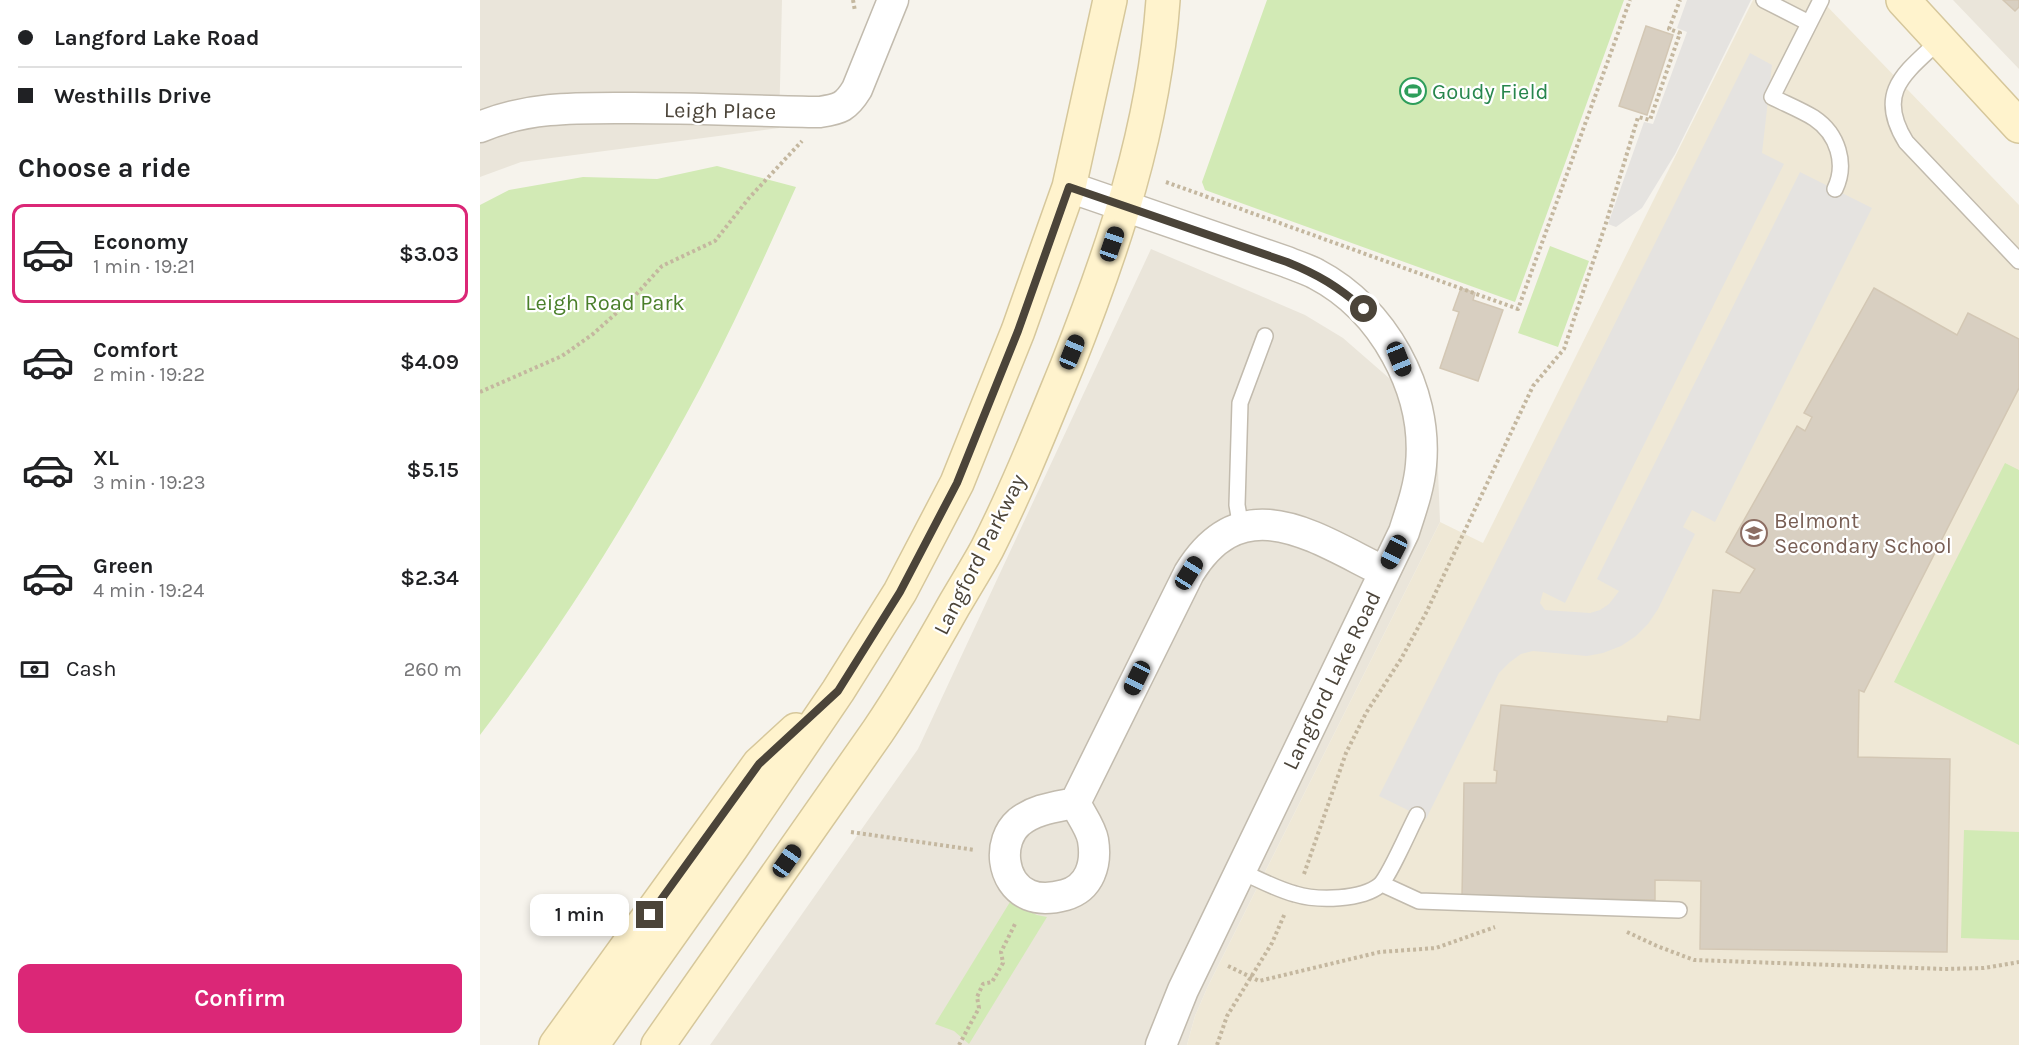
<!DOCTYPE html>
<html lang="en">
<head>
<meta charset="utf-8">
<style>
  body { margin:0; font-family:Karla,sans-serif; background:#f6f6f6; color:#202124; height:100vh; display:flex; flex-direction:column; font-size:22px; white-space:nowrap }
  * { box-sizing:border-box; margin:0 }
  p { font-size:20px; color:#757577 }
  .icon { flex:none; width:33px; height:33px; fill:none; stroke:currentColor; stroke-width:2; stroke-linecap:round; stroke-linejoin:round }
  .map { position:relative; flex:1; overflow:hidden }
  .details { display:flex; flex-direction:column; background:#fff; width:480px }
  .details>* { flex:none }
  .hud { display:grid; align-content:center; height:132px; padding:0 18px; background:#fff }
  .end { position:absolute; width:27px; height:27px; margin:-14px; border:8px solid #4b4439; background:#fff; box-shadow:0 0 0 3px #fff }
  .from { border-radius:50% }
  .bubble { position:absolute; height:42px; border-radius:12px; background:#fff; box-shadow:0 3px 9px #0003; font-size:20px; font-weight:600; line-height:42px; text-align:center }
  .car { position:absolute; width:18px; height:36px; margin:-18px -9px; border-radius:8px; box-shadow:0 0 4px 2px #0007; background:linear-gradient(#222 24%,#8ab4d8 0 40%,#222 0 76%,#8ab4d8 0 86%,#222 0) }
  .hud b { display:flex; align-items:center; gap:21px; height:57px; font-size:22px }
  .hud b+b { border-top:2px solid #e0e0e0 }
  .hud i { width:15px; height:15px; background:#202124 }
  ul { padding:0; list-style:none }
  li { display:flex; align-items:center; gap:18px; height:99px; margin:0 12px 9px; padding:0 6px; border:3px solid transparent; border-radius:12px }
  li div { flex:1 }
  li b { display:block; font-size:22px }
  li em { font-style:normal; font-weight:600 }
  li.selected { border-color:#db2777 }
  li>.icon { width:54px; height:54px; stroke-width:1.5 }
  h2 { padding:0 18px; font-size:27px; line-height:72px }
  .pay { display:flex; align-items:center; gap:15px; height:66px; padding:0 18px; font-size:22px }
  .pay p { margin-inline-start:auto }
  .cta { display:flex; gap:12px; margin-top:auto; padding:12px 18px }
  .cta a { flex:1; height:69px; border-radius:12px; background:#db2777; color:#fff; font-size:24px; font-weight:600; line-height:69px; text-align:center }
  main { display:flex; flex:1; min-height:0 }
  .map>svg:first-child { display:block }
</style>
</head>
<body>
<main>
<section class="details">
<div class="hud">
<b><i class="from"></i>Langford Lake Road</b>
<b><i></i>Westhills Drive</b>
</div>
<h2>Choose a ride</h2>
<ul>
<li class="selected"><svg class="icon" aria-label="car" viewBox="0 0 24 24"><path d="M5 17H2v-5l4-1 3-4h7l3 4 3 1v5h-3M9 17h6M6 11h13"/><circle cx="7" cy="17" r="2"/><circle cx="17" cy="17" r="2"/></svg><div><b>Economy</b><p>1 min · 19:21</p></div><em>$3.03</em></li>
<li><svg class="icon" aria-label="car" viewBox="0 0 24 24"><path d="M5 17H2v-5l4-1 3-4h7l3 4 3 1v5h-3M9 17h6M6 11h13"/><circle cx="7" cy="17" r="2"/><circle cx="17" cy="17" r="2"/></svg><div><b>Comfort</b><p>2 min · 19:22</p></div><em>$4.09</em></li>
<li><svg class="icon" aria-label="car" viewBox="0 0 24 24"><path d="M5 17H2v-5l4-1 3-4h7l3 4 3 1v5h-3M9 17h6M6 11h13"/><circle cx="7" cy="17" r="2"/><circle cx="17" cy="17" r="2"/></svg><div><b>XL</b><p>3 min · 19:23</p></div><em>$5.15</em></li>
<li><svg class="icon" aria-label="car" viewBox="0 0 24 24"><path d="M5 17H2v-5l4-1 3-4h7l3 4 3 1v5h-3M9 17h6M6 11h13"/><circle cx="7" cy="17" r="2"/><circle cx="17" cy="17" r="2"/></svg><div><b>Green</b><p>4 min · 19:24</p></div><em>$2.34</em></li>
</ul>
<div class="pay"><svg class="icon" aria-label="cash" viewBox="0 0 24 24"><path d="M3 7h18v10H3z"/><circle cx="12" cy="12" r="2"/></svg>Cash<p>260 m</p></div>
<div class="cta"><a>Confirm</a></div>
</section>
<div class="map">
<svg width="1539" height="1045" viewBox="0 0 1539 1045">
  <rect width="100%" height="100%" fill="#f6f3ec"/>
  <path fill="#eae5da" d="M0,0H302L299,128L41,162L0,177Z
    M1473,0H1539V69Z
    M671,249L825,315L863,338L956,419L960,522L728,986L715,1016L707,1045H230L438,749Z"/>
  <path fill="#efe8d6" d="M1273,0H1341L1539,205V1045H707L715,1016L728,986L960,522L1003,543Z"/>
  <path fill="#d2eab5" d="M787,0H1144L1035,302L725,190L722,182Z
    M237,166L316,187C286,254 256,320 222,385C157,507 84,625 0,735V205L29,190L103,177L177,179Z
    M1070,246L1109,261L1078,347L1038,333Z
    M1525,463L1539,470V745L1414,682Z
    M1484,830L1539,832V940L1481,938Z
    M530,902L557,915L567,917L489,1044L474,1031L455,1024Z"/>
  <path fill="#e5e3e0" d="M1207,0H1271L1195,154L1162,208L1136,227L1128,224L1164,122L1173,124L1207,32L1197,28Z
    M1270,53L1292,65L1282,153L1304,164L1085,603L1063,592L1060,603L1065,610L1110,613L1120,610L1129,604L1139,591L1117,579L1320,172L1392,208L1235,522L1212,510L1203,527L1215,534L1178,609L1168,624L1156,636L1141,646L1123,653L1107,656L1053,651L1041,654L1030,662L1019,673L946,819L899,796Z"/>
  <path fill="#d8cfc1" stroke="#d3c7b4" stroke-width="1.5" d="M1523,0H1539V7L1535,11Z
    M1166,26L1193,35L1167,115L1139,106Z
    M981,288L995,293L993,300L1023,310L998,381L960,368L979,312L973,310Z
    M1394,288L1477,335L1488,313L1539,339V388L1384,692L1379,690L1378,757L1470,759L1467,952L1220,949L1221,881L1175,880V900L982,897L984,783H1016L1017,771L1014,770L1021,705L1187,722L1188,716L1220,720L1233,590L1260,593L1275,569L1246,552L1317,426L1325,431L1332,417L1324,413Z"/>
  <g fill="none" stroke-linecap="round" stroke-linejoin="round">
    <defs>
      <path id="lane" d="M1284,0L1329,23
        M1341,0L1292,97C1306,104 1321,110 1334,118C1358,134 1367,164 1355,189
        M1460,40C1425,73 1395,92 1426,142L1539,261
        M761,528L757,505L760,403L785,336
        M760,871C778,879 796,889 815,894C838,901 882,900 900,885C909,877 930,828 937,815
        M902,884L939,901L1199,910"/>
      <path id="street" d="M0,127C49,106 100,108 153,108C215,108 278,111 340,112C360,109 366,107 377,89L413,0
        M589,187L807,262C816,266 827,269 836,274C903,309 948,390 941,465C939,488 931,510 924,532L703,990L681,1045
        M595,803L709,573C763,485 835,538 903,571
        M595,803C601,815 611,828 613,840C617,864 610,888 585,895C574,898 561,900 549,895C521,883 517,841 539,822C555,809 576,807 595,803Z"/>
      <path id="secondary" d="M1423,0L1539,126
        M76,1045L279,764L316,730
        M112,1045L252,847L358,691L420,592L477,483L538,331L589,187L630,0
        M178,1045L398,731C425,691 449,650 473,607C484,588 496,569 507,549C537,490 562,427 587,366C634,247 674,129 683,0"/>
    </defs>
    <use href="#lane" stroke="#c2bbae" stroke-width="18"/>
    <use href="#street" stroke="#c2bbae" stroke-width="33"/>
    <use href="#secondary" stroke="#d6c79b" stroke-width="36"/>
    <path stroke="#c4b79f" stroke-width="4" stroke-dasharray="3 3" stroke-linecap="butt" d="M373,0L375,11
      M686,182L1038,309L1150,0
      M0,392L82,356L113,334L151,300L182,266L235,241L269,198L322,141
      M371,832L495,850
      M824,874L866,753L886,713L921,659L946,613L1053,386L1084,349L1126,223L1158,117L1170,120L1200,33L1189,29L1200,0
      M1147,932L1177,946L1214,960L1465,969L1504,968L1539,962
      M748,966L779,981L900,952L956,948L1015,927
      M479,1045L499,1008L497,997L503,984L512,982L523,963L521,952L536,922
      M737,1045L747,1016L792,943L805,913"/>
    <use href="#lane" stroke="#fff" stroke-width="15"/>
    <use href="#street" stroke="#fff" stroke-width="30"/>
    <use href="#secondary" stroke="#fff3cd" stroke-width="33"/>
  </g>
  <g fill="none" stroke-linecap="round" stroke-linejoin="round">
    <path stroke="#4b4439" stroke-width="8" d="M170,915L279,764L358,691L420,592L477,483L538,331L589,187L807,262C839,275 857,286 884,309"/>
  </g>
  <defs>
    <symbol id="stadium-ring" viewBox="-11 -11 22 22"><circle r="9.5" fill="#fff" stroke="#2e9e5b" stroke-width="1.5"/><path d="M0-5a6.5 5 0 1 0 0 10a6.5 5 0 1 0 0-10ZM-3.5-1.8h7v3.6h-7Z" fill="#2e9e5b"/></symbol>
    <symbol id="school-ring" viewBox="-11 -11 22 22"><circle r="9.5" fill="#fff" stroke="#8d6e63" stroke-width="1.5"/><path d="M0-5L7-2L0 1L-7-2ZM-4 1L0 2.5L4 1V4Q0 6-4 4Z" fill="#8d6e63"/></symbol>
  </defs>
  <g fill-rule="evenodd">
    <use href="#stadium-ring" x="918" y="76" width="30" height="30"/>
    <use href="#school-ring" x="1259" y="518" width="30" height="30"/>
  </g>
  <g text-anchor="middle" stroke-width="4.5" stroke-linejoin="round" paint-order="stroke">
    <g font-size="22" fill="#27864d" stroke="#fff" text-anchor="start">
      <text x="952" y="99">Goudy Field</text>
    </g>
    <g font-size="22" fill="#4b4439" stroke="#fff">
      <text transform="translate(240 110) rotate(1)" y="8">Leigh Place</text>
      <text transform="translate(499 554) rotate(-63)" y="8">Langford Parkway</text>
      <text transform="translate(851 680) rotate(-64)" y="8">Langford Lake Road</text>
    </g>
    <g font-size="22" fill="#4a7f2a" stroke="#fff">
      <text x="125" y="310">Leigh Road Park</text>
    </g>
    <g font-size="22" fill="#785e54" stroke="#fff" text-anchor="start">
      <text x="1294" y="528">Belmont<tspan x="1294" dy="25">Secondary School</tspan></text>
    </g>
  </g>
</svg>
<i class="end from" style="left:884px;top:309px"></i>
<i class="end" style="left:170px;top:915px"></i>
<div class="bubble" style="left:50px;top:894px;width:99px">1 min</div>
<i class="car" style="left:632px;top:244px;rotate:19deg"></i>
<i class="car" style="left:592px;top:352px;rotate:22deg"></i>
<i class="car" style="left:919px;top:359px;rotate:158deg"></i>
<i class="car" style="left:914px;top:552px;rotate:207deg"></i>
<i class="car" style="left:709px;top:573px;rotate:32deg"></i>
<i class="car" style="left:657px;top:678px;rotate:206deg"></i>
<i class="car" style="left:307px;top:861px;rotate:35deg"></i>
</div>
</main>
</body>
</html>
